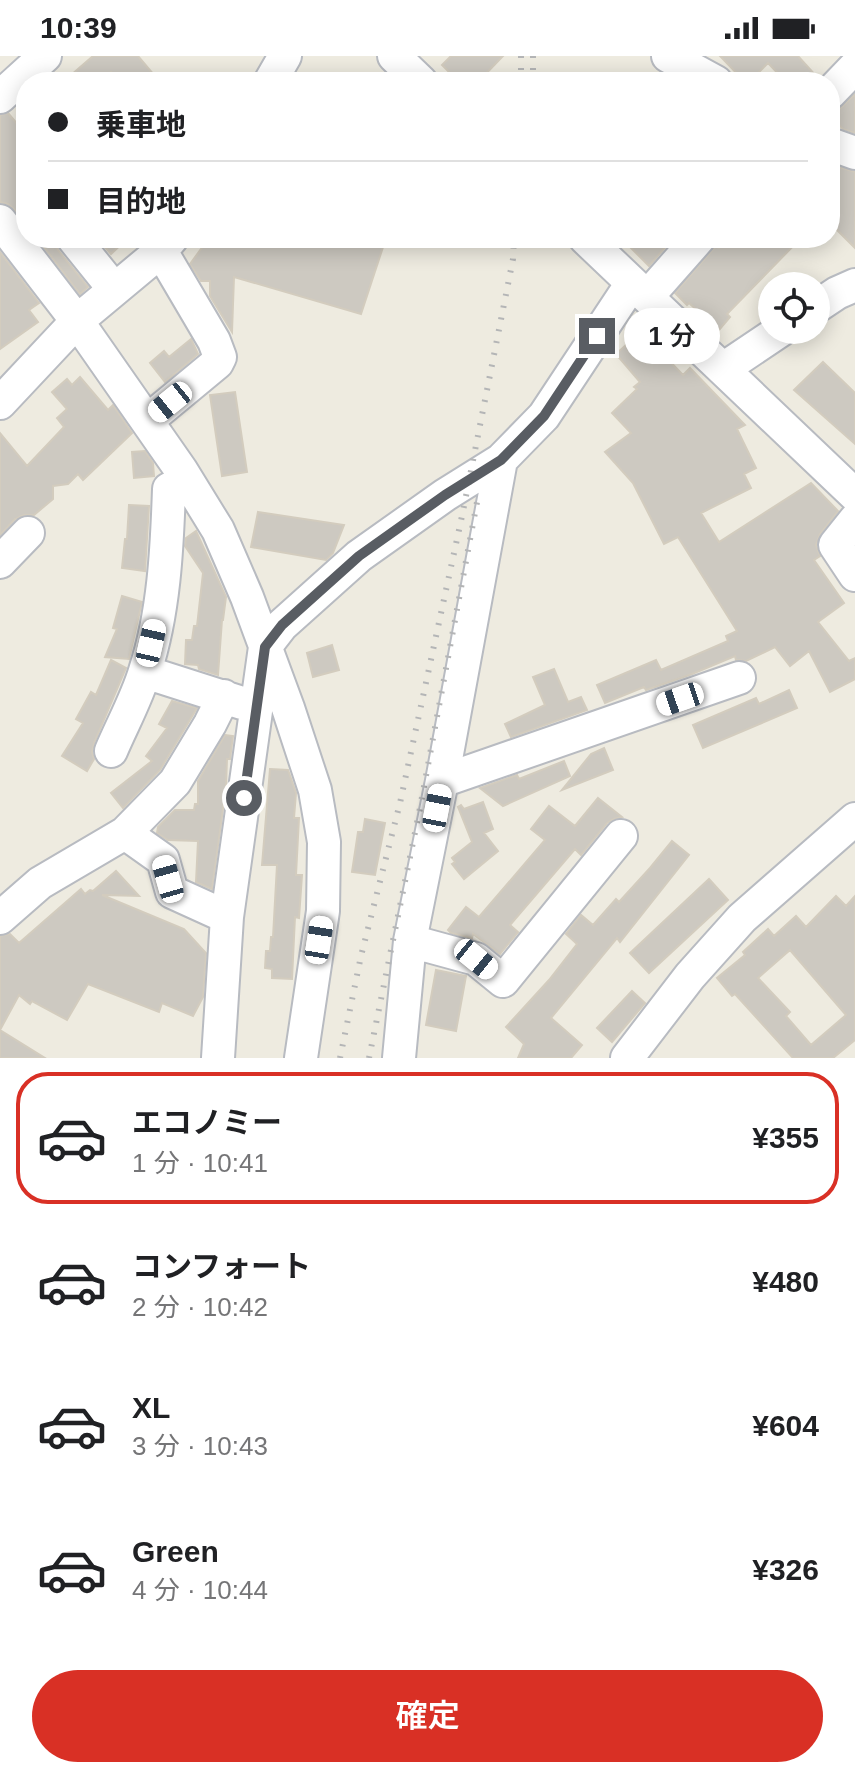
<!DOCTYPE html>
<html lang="ja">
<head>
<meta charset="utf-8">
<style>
  body { margin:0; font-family:Helvetica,"Noto Sans JP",sans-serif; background:#f6f6f6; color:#202124; height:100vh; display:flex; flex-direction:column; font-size:30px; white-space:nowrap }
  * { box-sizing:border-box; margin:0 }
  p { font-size:26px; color:#757577 }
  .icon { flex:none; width:44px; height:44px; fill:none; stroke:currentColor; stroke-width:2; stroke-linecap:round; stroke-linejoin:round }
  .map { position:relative; height:1002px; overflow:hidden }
  .sheet { display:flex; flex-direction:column; background:#fff; flex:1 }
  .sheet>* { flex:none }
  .hud { position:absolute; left:16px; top:16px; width:824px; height:176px; border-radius:32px; box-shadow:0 4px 20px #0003; display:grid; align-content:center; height:176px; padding:0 32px; background:#fff }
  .buttons { position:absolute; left:758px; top:216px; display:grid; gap:16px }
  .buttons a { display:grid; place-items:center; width:72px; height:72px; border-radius:50%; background:#fff; box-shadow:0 4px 20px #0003; font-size:40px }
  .end { position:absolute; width:36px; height:36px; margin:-18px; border:10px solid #595d63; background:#fff; box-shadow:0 0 0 4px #fff }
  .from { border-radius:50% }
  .bubble { position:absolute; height:56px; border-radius:28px; background:#fff; box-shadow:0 4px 20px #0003; font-size:26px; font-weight:600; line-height:56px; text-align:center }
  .car { position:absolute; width:24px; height:48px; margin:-24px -12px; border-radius:10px; box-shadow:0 0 6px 2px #0007; background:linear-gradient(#fff 24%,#345 0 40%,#fff 0 76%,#345 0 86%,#fff 0) }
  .hud b { display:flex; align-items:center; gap:28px; height:76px; font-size:30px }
  .hud b+b { border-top:2px solid #e0e0e0 }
  .hud i { width:20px; height:20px; background:#202124 }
  ul { padding:14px 0 0; list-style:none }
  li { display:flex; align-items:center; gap:24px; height:132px; margin:0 16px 12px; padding:0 16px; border:4px solid transparent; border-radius:32px }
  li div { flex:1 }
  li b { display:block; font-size:30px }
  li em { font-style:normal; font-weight:600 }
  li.on { border-color:#d93025 }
  li>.icon { width:72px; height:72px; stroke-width:1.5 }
  .primary-button { display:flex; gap:16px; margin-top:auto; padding:16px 32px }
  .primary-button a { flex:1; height:92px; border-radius:48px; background:#d93025; color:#fff; font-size:32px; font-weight:600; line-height:92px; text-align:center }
  .status { display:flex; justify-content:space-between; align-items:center; height:56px; padding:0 40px; background:#fff; direction:ltr }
  .status svg { height:22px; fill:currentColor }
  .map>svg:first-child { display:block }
</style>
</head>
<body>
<div class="status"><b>10:39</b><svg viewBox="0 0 49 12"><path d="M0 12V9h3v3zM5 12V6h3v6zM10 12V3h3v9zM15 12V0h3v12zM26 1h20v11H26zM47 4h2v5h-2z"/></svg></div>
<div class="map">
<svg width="855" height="1002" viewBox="0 0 855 1002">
  <rect width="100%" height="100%" fill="#eeebe0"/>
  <path fill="#cdc9c1" stroke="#d3ccbe" stroke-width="2" fill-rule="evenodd" d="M93,0H138L160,26H120L111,16L99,26H63Z
    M451,0H503L478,26H459L442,9Z
    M720,0H798L818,22L815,26H786L768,7L749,26H745Z
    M855,38V77L843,73L831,61Z
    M8,57L19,70L26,64V168L14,153L8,148L0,146V59Z
    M830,108L855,116V192L830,167Z
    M37,182H54L58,194L88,231L80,238Z
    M97,182H128L111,198Z
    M209,182H386L361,258L234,221L232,276L210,240V225H201L190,208Z
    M621,182H664L669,187L649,210Z
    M730,182H801L727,258L730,261L719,274L689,247L687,249L675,237L716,190L719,192L722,189L723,190Z
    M0,196L39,247L29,254L38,266L0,293Z
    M651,274L664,288L658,293L683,319L690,312L745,369L737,373L756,412L744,418L751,432L701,457L719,486L811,427L838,455L820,478L816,489L820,500L814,504L844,547L818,566L849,605L855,602V623L830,636L809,595L790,610L775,591L746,605L736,604L735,600L692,618L646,634L644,631L605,647L597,629L656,604L661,614L728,585L726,580L737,575L678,481L664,488L633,427L605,396L631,377L612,357L637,333L634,331L640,326L616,298L638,278L642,283Z
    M191,283L198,298L165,326L150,307L164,295L169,301Z
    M823,306L855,337V388L794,334Z
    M80,321L108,354L113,349L132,377L83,424L78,418L68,428L53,430V443L34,459H24L15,463L0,479V377L27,410L64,371L57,362L67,353L52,336L67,323L72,329Z
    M235,336L247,416L222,420L210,339Z
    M145,395L153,407L154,420L134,422L132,396Z
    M129,449L149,450L145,515L122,512L125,483H127Z
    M258,456L344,469L333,497L326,504L251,491Z
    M196,475L226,541L223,564H222L218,619L199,613L198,609L185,608L186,584H192L194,570H197L203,517L185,490L186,482Z
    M122,540L142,546L129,603L105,601L117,573L113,572Z
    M332,589L339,614L313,621L307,597Z
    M111,604L126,612L94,687L92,696L94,703L87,715L62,700L83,667L76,663L91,636L96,639Z
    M554,613L568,646L581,641L587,654L511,681L505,668L545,649L533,621Z
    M789,634L797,652L703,692L693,669L756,642L759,648Z
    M172,645L197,652L160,714L123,752L111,737L152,705L146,700L167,672L159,668Z
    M225,679L233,680L230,703H227L226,731L212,833L196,826L198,785L168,784L157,777L158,771L175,754H194L195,748H198V725Z
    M604,692L613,714L562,734L591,698Z
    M564,705L570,720L503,750L480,732L517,719L519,723Z
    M270,713L288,714L296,737L294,762H299L296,819H302L299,862L295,861L292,923L272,922V913L265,912L266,895H270L271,881H273L277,809H262Z
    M598,742L622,761L614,763L607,767L581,799L575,793L510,869L518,876L500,898L473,878L472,882L451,877L448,874L466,851L479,861L545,784L531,773L549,750L575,770Z
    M483,746L493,773L484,777L498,795L464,823L452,808L455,806L452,802L472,786L458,751L461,749L464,753Z
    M365,763L385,767L375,819L352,816L358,776H363Z
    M672,785L689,799L620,886L617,882L551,962L582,989L571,1002H518L524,988L506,971L549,924L577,888L566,878L581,859L593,869L616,843L619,846L650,812Z
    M116,815L139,840L102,839L184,873L206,897L203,941L193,960L162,947L159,956L88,928L67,964L32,945L30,948L19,939L0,974L45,1002H0V880L10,878L19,887L81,833L85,838L90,834L93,835Z
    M709,823L728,844L649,917L630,897Z
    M836,840L846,850L855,840V984L833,1002H793L735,938L732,940L717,922L745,899L743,896L768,873L774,880L796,860L806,871ZM790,894L846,959L811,989L786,960L790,956L758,922Z
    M436,914L466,920L456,975L426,969Z
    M632,935L645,947L612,986L597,972Z"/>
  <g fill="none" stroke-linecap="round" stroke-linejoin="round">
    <defs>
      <path id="minor" d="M394,0L421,26
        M668,0L716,26
        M270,26L285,0
        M830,37L855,11
        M0,41L45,0
        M830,88L855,97
        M0,165L77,265L181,414L218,474L247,541L288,652L315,734L324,786L323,855L301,1002
        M73,182L114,233
        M585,182L855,439
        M647,241L699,182
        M816,251L837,237L855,229
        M723,313L781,274
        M0,347L77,265L161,195L172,182
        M147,365L217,307L220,301L214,285L161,195
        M855,464L835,489L855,519
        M0,506L28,477
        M145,616L242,647
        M111,695C122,669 137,642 145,615C164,557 167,493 169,433
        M442,725L739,622
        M125,777L163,804L172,836L227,861
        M0,862L40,827L125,777L175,726L210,668L224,640
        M410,885L476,903L503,925L621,780
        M218,1002L227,861L265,591L282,569L359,500L445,439L501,404L544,360L632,227
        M399,1002L410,885L442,725L501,404
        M627,1002L690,920L742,862L855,763"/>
    </defs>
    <use href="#minor" stroke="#b8bbc1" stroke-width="36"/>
    <use href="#minor" stroke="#fff" stroke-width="32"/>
    <path stroke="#b4b5b6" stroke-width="6" stroke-dasharray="2 10" stroke-linecap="butt" d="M521,26V0
      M533,26V0
      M340,1002L361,900L400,747L462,460L513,203L514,182
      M369,1002L420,752L477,446"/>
  </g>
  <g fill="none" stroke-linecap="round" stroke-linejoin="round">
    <path stroke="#595d63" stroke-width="10" d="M244,742L265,591L282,569L359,500L445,439L501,404L544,360L597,280"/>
  </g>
</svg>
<div class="buttons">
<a><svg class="icon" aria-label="locate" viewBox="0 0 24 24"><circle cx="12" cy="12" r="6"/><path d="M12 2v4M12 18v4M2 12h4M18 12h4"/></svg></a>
</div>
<i class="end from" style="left:244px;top:742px"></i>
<i class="end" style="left:597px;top:280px"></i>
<div class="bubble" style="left:624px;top:252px;width:96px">1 分</div>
<i class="car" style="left:170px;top:346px;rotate:231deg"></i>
<i class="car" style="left:151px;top:587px;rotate:13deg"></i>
<i class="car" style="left:680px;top:643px;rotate:251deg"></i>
<i class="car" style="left:437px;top:752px;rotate:11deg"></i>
<i class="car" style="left:168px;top:823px;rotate:344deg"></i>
<i class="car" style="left:319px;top:884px;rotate:9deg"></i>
<i class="car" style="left:476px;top:903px;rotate:129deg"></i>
<div class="hud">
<b><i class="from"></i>乗車地</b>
<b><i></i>目的地</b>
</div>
</div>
<section class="sheet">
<ul>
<li class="on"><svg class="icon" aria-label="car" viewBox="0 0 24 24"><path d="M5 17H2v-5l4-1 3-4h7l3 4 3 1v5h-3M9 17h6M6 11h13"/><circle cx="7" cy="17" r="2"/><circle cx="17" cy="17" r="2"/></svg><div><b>エコノミー</b><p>1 分 · 10:41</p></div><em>¥355</em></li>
<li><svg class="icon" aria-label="car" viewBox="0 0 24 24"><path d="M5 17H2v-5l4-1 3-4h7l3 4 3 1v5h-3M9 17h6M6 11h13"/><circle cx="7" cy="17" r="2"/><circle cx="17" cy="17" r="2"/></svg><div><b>コンフォート</b><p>2 分 · 10:42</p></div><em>¥480</em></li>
<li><svg class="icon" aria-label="car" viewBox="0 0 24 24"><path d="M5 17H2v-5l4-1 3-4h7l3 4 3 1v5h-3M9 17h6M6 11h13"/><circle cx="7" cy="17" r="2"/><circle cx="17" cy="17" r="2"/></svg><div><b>XL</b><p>3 分 · 10:43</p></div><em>¥604</em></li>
<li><svg class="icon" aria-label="car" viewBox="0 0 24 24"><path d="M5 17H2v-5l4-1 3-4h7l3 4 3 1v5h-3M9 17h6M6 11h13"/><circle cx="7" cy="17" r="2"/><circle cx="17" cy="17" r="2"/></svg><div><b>Green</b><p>4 分 · 10:44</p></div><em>¥326</em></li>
</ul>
<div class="primary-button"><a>確定</a></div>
</section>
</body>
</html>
